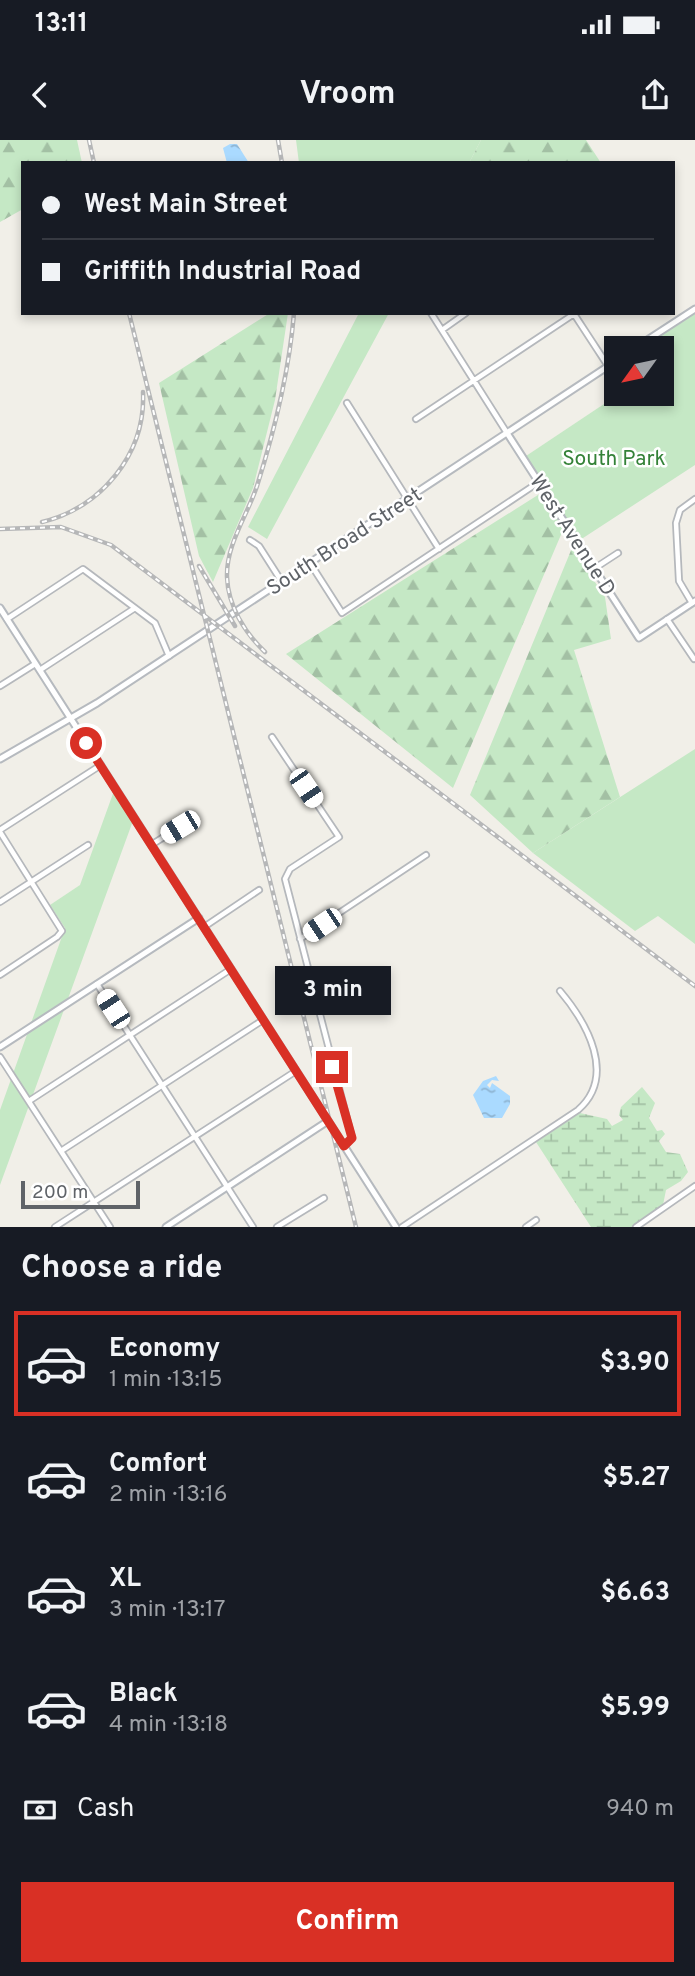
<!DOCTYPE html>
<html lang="en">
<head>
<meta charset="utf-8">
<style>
  body { margin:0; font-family:Overpass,sans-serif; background:#242831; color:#f1f3f6; height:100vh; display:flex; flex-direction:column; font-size:26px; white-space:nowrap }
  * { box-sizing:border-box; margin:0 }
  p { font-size:23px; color:#9ea1a6 }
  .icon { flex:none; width:38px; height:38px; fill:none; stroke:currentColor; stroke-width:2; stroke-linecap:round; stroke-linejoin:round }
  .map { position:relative; height:1087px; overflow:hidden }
  .drawer { display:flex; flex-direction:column; background:#171b24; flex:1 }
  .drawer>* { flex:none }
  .banner { position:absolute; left:21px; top:21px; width:654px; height:154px; border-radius:0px; box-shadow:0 4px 10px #0003; display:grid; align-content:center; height:154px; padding:0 21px; background:#171b24 }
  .needle { width:46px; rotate:237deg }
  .fabs { position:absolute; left:604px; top:196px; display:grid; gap:14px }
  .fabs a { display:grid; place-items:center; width:70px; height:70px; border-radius:0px; background:#171b24; box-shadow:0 4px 10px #0003; font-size:35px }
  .scale { position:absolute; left:21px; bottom:18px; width:119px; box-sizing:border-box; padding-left:7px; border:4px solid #5f6368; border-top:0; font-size:19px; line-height:24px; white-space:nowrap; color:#5f6368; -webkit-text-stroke:5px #fff; paint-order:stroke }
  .end { position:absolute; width:32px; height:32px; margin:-16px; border:9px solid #d93025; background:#fff; box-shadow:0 0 0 4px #fff }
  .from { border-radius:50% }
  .bubble { position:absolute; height:49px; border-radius:0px; background:#171b24; box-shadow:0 4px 10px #0003; font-size:23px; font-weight:700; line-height:49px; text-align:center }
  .car { position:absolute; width:21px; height:42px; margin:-21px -10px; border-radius:9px; box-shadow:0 0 5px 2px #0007; background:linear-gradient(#fff 24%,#345 0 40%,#fff 0 76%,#345 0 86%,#fff 0) }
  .banner b { display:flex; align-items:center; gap:24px; height:66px; font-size:26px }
  .banner b+b { border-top:2px solid #363941 }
  .banner i { width:18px; height:18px; background:#f1f3f6 }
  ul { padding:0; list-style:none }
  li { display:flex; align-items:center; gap:21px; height:105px; margin:0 14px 10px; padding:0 7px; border:4px solid transparent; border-radius:0px }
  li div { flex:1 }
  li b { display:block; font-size:26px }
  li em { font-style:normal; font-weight:700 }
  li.active { border-color:#d93025 }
  li>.icon { width:63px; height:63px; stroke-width:1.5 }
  h2 { padding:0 21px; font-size:32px; line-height:84px }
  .pay { display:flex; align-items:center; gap:18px; height:77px; padding:0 21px; font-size:26px }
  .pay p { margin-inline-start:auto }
  .action { display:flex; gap:14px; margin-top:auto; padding:14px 21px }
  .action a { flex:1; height:80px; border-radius:0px; background:#d93025; color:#fff; font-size:28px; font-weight:700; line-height:80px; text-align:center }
  .status { display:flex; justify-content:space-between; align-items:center; height:49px; padding:0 35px; background:#171b24; direction:ltr }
  .status svg { height:19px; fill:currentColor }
  header { display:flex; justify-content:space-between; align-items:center; height:91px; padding:0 21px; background:#171b24; font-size:32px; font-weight:700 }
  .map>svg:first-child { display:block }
</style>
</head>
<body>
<div class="status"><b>13:11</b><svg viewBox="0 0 49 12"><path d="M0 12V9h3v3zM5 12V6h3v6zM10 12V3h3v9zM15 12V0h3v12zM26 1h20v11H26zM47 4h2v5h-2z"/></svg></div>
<header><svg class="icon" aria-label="back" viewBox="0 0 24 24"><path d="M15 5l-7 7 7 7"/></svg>Vroom<svg class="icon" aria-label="share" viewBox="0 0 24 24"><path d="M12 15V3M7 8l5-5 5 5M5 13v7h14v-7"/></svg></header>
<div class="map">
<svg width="695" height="1087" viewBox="0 0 695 1087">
  <defs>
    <pattern id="forest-firs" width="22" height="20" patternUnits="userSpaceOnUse" patternTransform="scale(1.75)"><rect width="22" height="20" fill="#c5e8c5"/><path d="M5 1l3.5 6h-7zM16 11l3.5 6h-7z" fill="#a3c0a4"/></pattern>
    <pattern id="wetland-marsh" width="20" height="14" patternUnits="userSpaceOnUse" patternTransform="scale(1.75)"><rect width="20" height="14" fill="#c5e8c5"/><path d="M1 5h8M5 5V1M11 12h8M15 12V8" fill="none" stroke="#a3c0a4"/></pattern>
    <pattern id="water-ripples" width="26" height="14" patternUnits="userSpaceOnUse" patternTransform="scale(1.75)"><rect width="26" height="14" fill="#aadaff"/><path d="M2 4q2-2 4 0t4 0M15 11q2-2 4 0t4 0" fill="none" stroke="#8eb4d2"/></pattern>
  </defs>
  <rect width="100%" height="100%" fill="#f1efe8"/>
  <path fill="#c5e8c5" d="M296,0H481L469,23H299Z
    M695,171V325L580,400L526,316L619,254H662V208H639Z
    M359,173H389L267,399L248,387Z
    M695,609V804L658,776L635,791L533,713Z
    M115,648L134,678L0,1045V970L65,788L50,765L80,745Z"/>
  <path fill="url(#forest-firs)" d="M0,0H77L82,23H23V69L0,82Z
    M481,0H586L601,23H469Z
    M270,173H288L275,260L253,348L213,442L199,416L159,243Z
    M549,348L566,383L453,648L286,514Z
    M572,408L605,457L611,499L574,510L620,657L533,713L470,655Z"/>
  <path fill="url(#wetland-marsh)" d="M642,947L655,963L649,978L657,991L662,990L665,994L659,1001L666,1012L680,1014L688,1032L681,1041L666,1050L663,1065L631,1087H591L536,1002L580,973L607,979L612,986L623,980L619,975L621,967Z"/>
  <path fill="url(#water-ripples)" d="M230,4H237L249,23H227L223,8Z
    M496,936L499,941L492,940L487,945L490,948L492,943L510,956V964L502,978H484L473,955L483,941Z"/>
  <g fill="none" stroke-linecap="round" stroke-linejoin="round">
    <defs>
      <path id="street" d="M431,173L507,293
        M574,174L608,226
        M442,190L466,173
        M347,263L439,409
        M416,279L574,174
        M250,400L259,406L282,442
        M310,423L342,473L539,342
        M595,428L618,413
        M692,463L679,441L676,383L680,370L695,359
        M7,479L83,429L155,483L169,516
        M667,479L694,519
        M40,530L135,468
        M0,546L35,524
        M272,597L339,697L290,729L285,739L352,998L344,1006
        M0,690L101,625
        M0,692L62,791L57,797L0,835
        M151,705L180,687
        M0,762L88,705
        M204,787L259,750
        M300,799L426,715
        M97,844L253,1087
        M0,917L110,1087
        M29,961L231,829
        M61,1011L263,880
        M55,1087L296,931
        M277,1087L324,1058
        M402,1087L578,970C617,936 587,883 560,851
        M526,1087L536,1080
        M636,1087L695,1046"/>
      <path id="secondary" d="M635,208L695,169
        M507,293L639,498L695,461
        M0,468L396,1087
        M0,619L97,563L616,221
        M0,907L199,778
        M166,1087L328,981"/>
    </defs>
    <use href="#street" stroke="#b5b8bc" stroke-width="8"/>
    <use href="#secondary" stroke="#b6babf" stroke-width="9"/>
    <use href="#street" stroke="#fff" stroke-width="4.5"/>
    <use href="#secondary" stroke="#fff" stroke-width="5"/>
    <defs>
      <path id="rail" d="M89,0L94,23
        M278,0L282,23
        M129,173L356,1087
        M42,382C101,368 146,314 143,252
        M0,389L61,387L111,405L695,846
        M199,426L235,486
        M265,512C245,493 228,466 227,437C226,405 247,376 257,346C275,289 289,233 294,173"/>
    </defs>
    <use href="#rail" stroke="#b6b7b8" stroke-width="4.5"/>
    <use href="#rail" stroke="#fff" stroke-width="2" stroke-dasharray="5" stroke-linecap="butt"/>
  </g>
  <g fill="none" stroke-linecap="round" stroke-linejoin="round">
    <path stroke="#d93025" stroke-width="9" d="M86,603L344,1006L352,998L332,927"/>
  </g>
  <g text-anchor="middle" stroke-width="5" stroke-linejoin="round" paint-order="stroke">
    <g font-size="21" fill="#348238" stroke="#fff">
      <text x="614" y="325">South Park</text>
    </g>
    <g font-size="21" fill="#5f6368" stroke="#fff">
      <text transform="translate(573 395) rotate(57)" y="7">West Avenue D</text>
      <text transform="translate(344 401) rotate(-33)" y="7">South Broad Street</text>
    </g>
  </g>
</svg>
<div class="fabs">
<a><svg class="needle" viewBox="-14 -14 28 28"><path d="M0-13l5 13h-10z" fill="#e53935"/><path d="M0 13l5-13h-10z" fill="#9ea1a6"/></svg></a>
</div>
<div class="scale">200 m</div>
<i class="end from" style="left:86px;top:603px"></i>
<i class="end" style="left:332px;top:927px"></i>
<div class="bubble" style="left:275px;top:826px;width:116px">3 min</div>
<i class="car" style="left:306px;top:648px;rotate:146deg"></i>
<i class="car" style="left:180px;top:687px;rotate:239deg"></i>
<i class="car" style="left:322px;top:785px;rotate:236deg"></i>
<i class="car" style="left:113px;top:869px;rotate:327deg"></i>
<div class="banner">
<b><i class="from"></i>West Main Street</b>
<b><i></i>Griffith Industrial Road</b>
</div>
</div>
<section class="drawer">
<h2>Choose a ride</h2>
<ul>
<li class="active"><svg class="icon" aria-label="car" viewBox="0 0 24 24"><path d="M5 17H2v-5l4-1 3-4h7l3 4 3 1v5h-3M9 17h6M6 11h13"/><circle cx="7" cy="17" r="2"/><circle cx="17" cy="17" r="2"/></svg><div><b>Economy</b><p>1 min · 13:15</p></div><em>$3.90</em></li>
<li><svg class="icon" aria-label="car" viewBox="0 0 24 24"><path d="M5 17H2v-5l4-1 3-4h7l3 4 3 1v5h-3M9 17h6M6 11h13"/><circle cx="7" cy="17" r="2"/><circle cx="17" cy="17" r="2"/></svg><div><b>Comfort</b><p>2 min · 13:16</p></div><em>$5.27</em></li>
<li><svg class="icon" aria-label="car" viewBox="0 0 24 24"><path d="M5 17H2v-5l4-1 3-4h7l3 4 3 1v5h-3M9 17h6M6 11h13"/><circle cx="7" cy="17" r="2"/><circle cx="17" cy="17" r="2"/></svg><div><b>XL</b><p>3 min · 13:17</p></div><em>$6.63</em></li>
<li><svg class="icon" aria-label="car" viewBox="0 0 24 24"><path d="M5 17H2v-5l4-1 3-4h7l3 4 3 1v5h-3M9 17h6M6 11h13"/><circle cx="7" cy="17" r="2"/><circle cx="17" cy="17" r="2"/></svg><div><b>Black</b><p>4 min · 13:18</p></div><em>$5.99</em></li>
</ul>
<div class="pay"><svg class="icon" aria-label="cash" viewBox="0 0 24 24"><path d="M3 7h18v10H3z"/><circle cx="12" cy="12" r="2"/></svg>Cash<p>940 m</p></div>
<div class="action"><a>Confirm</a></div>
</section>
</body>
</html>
